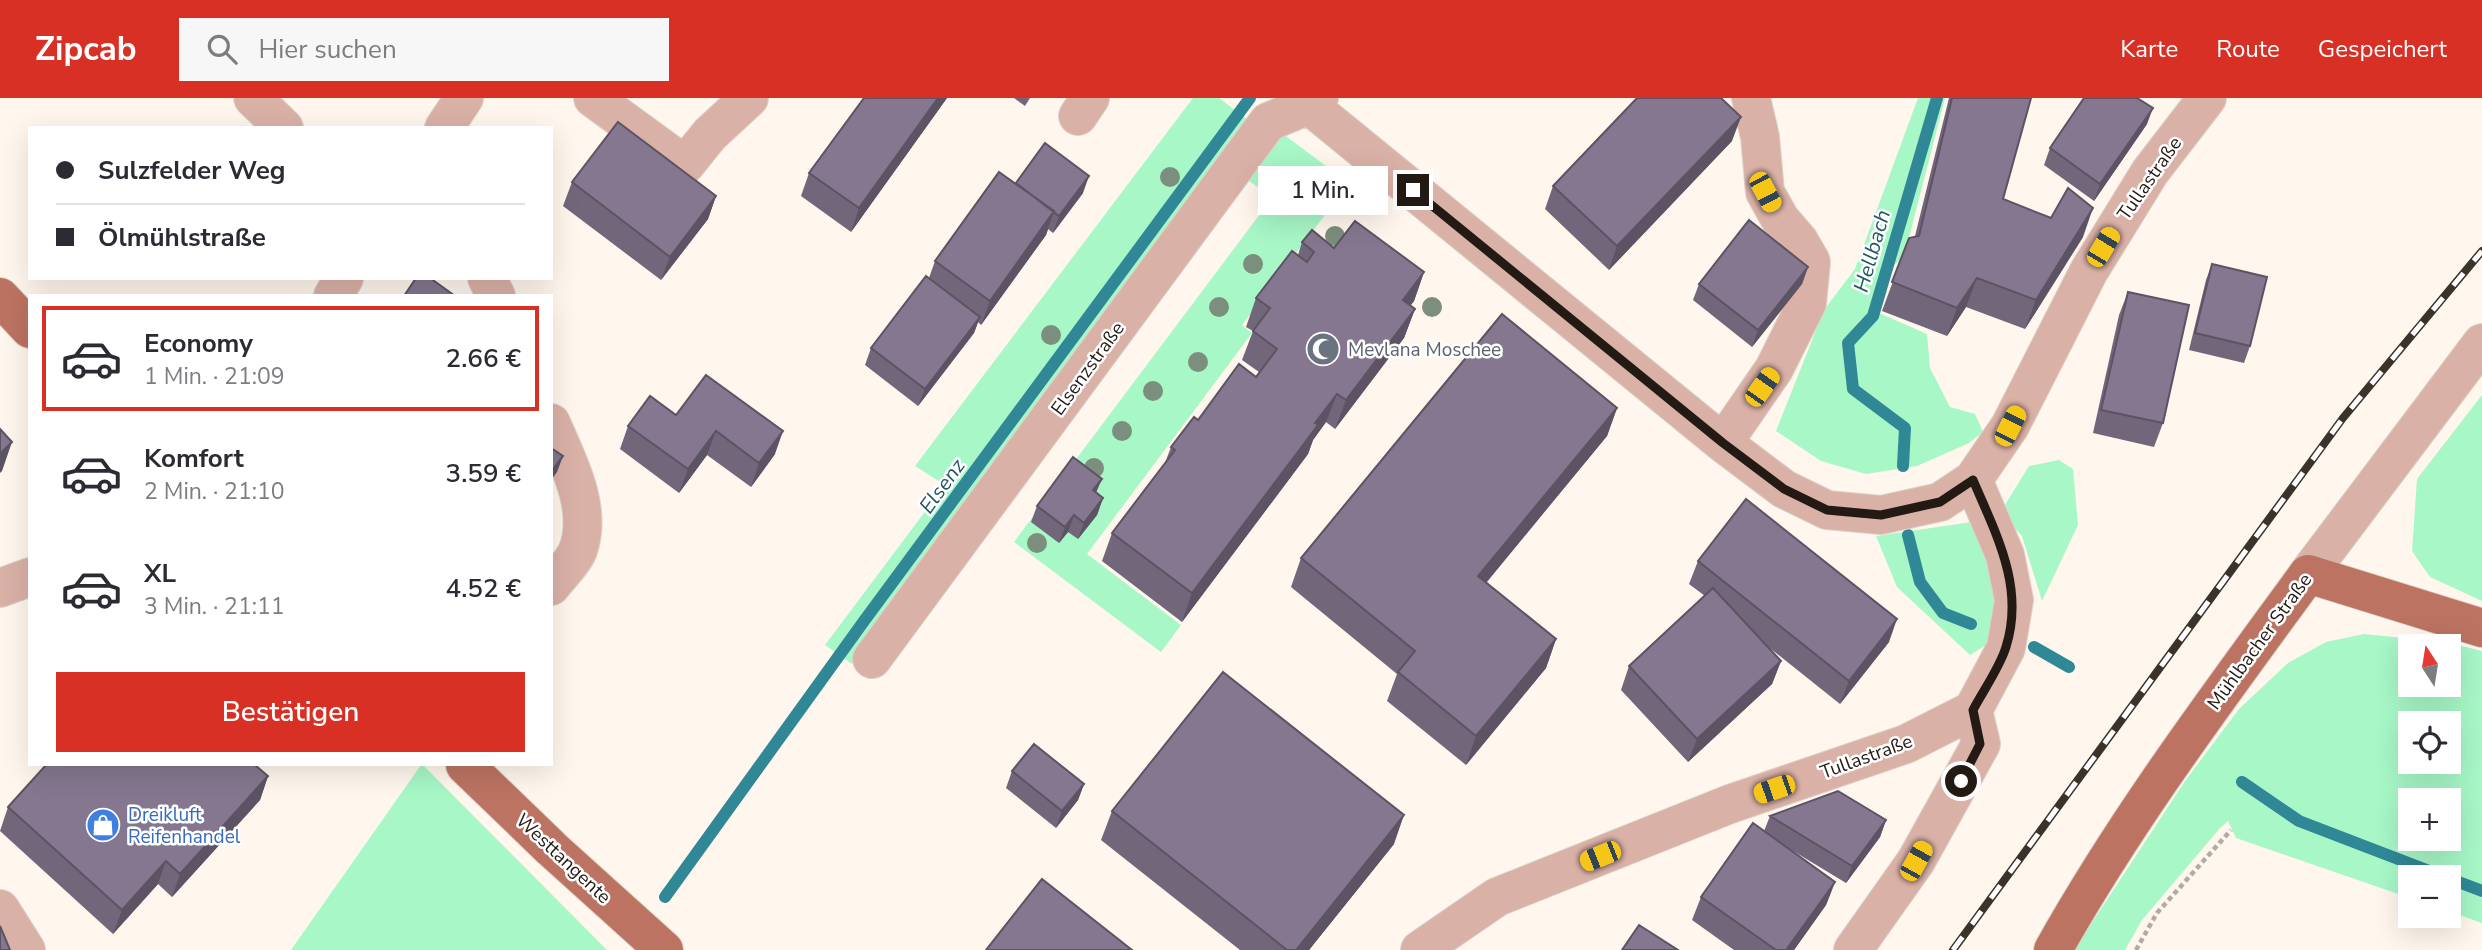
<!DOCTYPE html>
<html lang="de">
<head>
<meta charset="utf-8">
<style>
  body { margin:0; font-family:"Nunito Sans",sans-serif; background:#f7f7f7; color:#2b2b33; height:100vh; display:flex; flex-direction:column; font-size:26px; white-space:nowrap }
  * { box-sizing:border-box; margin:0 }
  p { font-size:23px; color:#7c7c81 }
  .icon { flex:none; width:38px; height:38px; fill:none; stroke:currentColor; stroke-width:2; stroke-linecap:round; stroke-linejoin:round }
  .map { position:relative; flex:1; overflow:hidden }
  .drawer { position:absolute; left:28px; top:196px; width:525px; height:472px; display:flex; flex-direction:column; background:#fff; border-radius:0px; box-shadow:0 7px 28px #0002 }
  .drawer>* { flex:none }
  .banner { position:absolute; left:28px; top:28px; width:525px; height:154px; border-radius:0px; box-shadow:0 7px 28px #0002; display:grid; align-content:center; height:154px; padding:0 28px; background:#fff }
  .needle { width:46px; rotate:348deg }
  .controls { position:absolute; left:2398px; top:536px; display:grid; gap:14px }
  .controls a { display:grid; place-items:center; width:63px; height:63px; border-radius:0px; background:#fff; box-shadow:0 7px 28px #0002; font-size:35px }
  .end { position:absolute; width:32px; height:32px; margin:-16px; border:9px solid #231b13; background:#fff; box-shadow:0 0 0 4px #fff }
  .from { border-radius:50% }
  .bubble { position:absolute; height:49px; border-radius:0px; background:#fff; box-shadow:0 7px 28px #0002; font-size:23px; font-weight:600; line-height:49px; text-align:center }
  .car { position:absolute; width:21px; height:42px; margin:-21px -10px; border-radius:9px; box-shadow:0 0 5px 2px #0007; background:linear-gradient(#f5c518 24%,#345 0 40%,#f5c518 0 76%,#345 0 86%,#f5c518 0) }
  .banner b { display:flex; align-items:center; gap:24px; height:66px; font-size:26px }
  .banner b+b { border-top:2px solid #e1e1e2 }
  .banner i { width:18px; height:18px; background:#2b2b33 }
  ul { padding:12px 0 0; list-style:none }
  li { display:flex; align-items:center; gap:21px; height:105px; margin:0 14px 10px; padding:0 14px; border:4px solid transparent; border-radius:0px }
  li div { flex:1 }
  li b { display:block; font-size:26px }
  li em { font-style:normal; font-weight:600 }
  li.selected { border-color:#d93025 }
  li>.icon { width:63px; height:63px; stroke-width:1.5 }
  .cta { display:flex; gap:14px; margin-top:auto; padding:14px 28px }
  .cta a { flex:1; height:80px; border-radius:0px; background:#d93025; color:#fff; font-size:28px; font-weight:600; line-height:80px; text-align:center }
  header { display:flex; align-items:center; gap:42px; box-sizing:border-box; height:98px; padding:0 35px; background:#d93025; color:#fff }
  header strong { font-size:33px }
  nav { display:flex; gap:38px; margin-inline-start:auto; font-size:24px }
  .search { width:490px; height:63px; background:#f7f7f7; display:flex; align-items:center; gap:18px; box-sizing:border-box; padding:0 24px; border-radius:0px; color:#7c7c81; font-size:26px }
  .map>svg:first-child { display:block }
</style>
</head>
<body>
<header>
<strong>Zipcab</strong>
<div class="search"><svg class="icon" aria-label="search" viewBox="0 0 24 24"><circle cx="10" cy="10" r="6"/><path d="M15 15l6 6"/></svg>Hier suchen</div>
<nav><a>Karte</a><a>Route</a><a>Gespeichert</a></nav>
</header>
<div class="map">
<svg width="2482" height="852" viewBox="0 0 2482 852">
  <rect width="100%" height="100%" fill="#fff6ed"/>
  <path fill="#a7f7c7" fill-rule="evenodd" d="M1193,0H1219L1251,24L852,566L825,547L945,387L915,368Z
    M1918,0H1945L1904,159L1893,168L1879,215L1927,236L1930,270L1950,309L1975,316L1983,334L1969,345L1917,368L1866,376L1821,363L1776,333L1824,212L1855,171Z
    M1283,36L1349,85L1242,227L1252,235L1087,456L1181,527L1161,554L1014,444L1272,100L1248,82Z
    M2482,297V503L2430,479L2412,453L2417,381Z
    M2059,362L2073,371L2078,427L2042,503L2022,438L2000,415L2029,368Z
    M1979,423L1999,513L1986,547L1970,557L1897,489L1876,438Z
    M2364,536L2450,545L2482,553V825L2448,813V779H2410V800L2236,740L2228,723L2220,730L2142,822L2125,852H2074L2185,683L2239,611L2288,565L2326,544ZM2410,548H2448V586H2410ZM2410,625H2448V663H2410ZM2410,702H2448V740H2410Z
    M421,667H423L607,852H291Z"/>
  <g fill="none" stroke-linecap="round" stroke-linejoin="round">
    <path stroke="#308897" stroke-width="12" d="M1903,368L1905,330L1853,291L1848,245L1873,218L1937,0
      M1908,437L1920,484L1943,515L1971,526
      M2034,549L2069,569
      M2242,684L2299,723L2445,779
      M2448,780L2482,793
      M665,799L864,523L1250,0"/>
    <defs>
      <path id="minor" d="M253,0L284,30
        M593,0L685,67L710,36L749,0
        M1300,0L1723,345L1784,391L1827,412L1881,417L1940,404L1973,382L2010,328L2089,173L2118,126L2150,74L2207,0
        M1078,18L1090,0
        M444,30L464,0
        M487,180L496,198
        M333,198L344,180
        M551,325C568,364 593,410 578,452C573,465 559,477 551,488
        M1723,345L1774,271L1807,205L1811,164L1799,143L1780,121L1765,94L1760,39L1751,0
        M2308,476L2482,245
        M0,490L30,479
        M872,561L1268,24L1309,7L1319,0
        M0,811L26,852
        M1420,852L1497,799L1730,706L1906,646L1973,612L2006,550L2014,502L2005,457L1973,382
        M1853,852L1916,763L1981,646L1973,612"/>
      <path id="major" d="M0,199L30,231
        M465,667L552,751L664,852
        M2053,852C2127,720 2219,598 2308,476L2482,530"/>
    </defs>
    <use href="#minor" stroke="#dcd3ca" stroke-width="40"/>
    <use href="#major" stroke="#dcd3ca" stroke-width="40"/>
    <path stroke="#b3aaa2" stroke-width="4.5" stroke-dasharray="5 3.5" stroke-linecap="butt" d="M2136,852L2157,815L2231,732"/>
    <use href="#minor" stroke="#dab1a7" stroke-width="38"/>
    <use href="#major" stroke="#bc7362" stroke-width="38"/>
    <defs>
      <path id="rail" d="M1953,852L2343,320L2482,153"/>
    </defs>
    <use href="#rail" stroke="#3b332b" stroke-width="8"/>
    <use href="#rail" stroke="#fff" stroke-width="5" stroke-dasharray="16" stroke-linecap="butt"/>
  </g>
  <g fill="#7c8e7e">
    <circle cx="1170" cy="79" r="10"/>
    <circle cx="1335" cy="138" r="10"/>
    <circle cx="1253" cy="166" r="10"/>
    <circle cx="1219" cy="209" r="10"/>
    <circle cx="1432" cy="209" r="10"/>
    <circle cx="1051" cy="237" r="10"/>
    <circle cx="1198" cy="264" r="10"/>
    <circle cx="1153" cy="293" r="10"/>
    <circle cx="1122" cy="333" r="10"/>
    <circle cx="1094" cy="370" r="10"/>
    <circle cx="1037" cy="445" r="10"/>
  </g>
  <path fill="#72667b" d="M864,0H947L851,134L801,98L809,75Z
    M1014,0H1030L1025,8Z
    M1949,0H2031L2003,101L2083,139L2025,231L1966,209L1947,238L1882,213L1909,140L1915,138Z
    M2147,26L2094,103L2044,67L2050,50Z
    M1732,43L1609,172L1545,111L1553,88Z
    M572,84L716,98L708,121L661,182L563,108Z
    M1015,86L1083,95L1053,135L1048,131L1046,137L981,227L978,224L974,235L918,308L865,267L871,250L929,180L935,163Z
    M1302,144L1334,150L1424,174L1414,203L1410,208L1415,211L1404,240L1335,331L1326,324L1313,342L1308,356L1182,524L1102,463L1112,435L1165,365L1171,349L1198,322L1256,279L1259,274L1242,262L1253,233L1246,229L1256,200L1298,157Z
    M2212,166L2250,248L2244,265L2189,252L2206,182Z
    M1808,169L1802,186L1752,249L1693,202L1699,186Z
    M2128,194L2163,325L2154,349L2093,335L2119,217Z
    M1617,310L1607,338L1486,484L1556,541L1546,570L1466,667L1387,603L1397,576L1291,489L1301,460Z
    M676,317L775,356L751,389L707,357L679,395L620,351L628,328Z
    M1096,395L1103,400L1097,417L1078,441L1068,434L1059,445L1031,424L1037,408Z
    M1698,463L1889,544L1840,606L1766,547L1781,563L1772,586L1688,664L1621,592L1629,568L1705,498L1689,486Z
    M1012,673L1084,686L1078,702L1056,730L1006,690Z
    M268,678L260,702L172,799L158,786L113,836L0,733L8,709Z
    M1112,713L1394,746L1309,852H1240L1101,742Z
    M1770,718L1886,722L1880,739L1846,785L1780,745L1835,784L1826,807L1794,852H1734L1692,822L1701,799L1764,733Z"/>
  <path fill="#5c5364" d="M938,0H947L851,134L859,110Z
    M2153,10L2147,26L2094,103L2100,86Z
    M1741,19L1732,43L1609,172L1617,148Z
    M1089,78L1083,95L1053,135L1059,118Z
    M716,98L708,121L661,182L670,159Z
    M2093,110L2083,139L2025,231L2036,202Z
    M1054,113L1046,137L981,227L990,203Z
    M1808,169L1802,186L1752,249L1758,232Z
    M1424,174L1414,203L1392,231L1403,202Z
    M1977,180L1966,209L1947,238L1957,210Z
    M1415,211L1404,240L1335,331L1346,302Z
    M980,219L974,235L918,308L925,291Z
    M1337,296L1326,324L1313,342L1308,356L1182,524L1192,495Z
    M1617,310L1607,338L1468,507L1478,478Z
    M716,333L707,357L679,395L688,371Z
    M783,333L775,356L751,389L759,365Z
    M12,344L2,373L0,375V356Z
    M563,358L557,374L551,382V374Z
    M1102,381L1095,397L1093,392Z
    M1103,400L1097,417L1078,441L1084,425Z
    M1074,417L1068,434L1059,445L1065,429Z
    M1897,521L1889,544L1840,606L1849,583Z
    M1556,541L1546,570L1466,667L1476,638Z
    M1781,563L1772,586L1688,664L1697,641Z
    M268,678L260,702L172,799L180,776Z
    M1084,686L1078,702L1056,730L1062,713Z
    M1404,717L1394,746L1309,852H1296Z
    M1886,722L1880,739L1846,785L1852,768Z
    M166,763L158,786L113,836L122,812Z
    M1835,784L1826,807L1794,852H1786Z"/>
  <path fill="#84778f" stroke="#5c5364" stroke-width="2" d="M864,0H938L859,110L809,75Z
    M1637,0H1721L1741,19L1617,148L1553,88Z
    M1952,0H2031L2003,101L2051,120L2068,90L2093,110L2036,202L1977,180L1957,210L1892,184L1909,140L1919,138Z
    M2084,0H2137L2153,10L2100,86L2050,50Z
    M618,24L716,98L670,159L572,84Z
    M1045,45L1089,78L1059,118L1016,85Z
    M999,74L1054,113L990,203L935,163Z
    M1749,122L1808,169L1758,232L1699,186Z
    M1355,123L1424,174L1403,202L1415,211L1346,302L1337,296L1315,325L1318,327L1192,495L1112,435L1175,352L1171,349L1194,319L1198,322L1239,266L1256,279L1277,251L1253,233L1270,210L1256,200L1292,153L1307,164L1314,154L1302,144L1312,132L1334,150Z
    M2212,166L2267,179L2250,248L2195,235Z
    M926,178L980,219L925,291L871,250Z
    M416,180H430L455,198H404Z
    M2128,194L2189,207L2163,325L2101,312Z
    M1502,216L1617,310L1478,478L1556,541L1476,638L1398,574L1415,553L1301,460Z
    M706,277L783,333L759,365L716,333L688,371L628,328L650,298L676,317Z
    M0,331L12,344L0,356Z
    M551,350L563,358L551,374Z
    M1073,359L1102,381L1093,392L1103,400L1084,425L1074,417L1065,429L1037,408Z
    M1746,401L1897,521L1849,583L1698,463Z
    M1713,490L1781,563L1697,641L1629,568Z
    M1223,574L1404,717L1296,852H1287L1112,713Z
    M1034,646L1084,686L1062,713L1012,673Z
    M46,667H255L268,678L180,776L166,763L122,812L8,709Z
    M1838,693L1886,722L1852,768L1770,718Z
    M1753,725L1835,784L1786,852H1776L1701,799Z
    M1042,781L1132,852H986Z
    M1639,827L1678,852H1622Z
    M0,828L10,852H0Z"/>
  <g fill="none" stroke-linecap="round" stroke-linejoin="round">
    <path stroke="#231b13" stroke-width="9" d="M1413,92L1723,345L1784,391L1827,412L1881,417L1940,404L1973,382C1996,436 2025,489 2006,549C2000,569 1983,593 1973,612L1980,646L1961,683"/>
  </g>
  <defs>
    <symbol id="mosque-disc" viewBox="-11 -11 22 22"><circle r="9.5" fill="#6b7280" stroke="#fff"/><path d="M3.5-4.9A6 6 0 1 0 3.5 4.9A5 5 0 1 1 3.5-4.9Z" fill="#fff"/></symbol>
    <symbol id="shop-disc" viewBox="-11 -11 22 22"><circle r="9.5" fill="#3f7fe0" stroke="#fff"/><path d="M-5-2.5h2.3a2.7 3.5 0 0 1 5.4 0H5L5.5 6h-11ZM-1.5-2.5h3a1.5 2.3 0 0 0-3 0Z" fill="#fff"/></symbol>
  </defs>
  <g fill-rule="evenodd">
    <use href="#mosque-disc" x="1304" y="232" width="38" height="38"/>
    <use href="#shop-disc" x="84" y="708" width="38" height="38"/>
  </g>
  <g text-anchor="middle" stroke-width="5" stroke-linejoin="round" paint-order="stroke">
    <g font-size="19" fill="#231b13" stroke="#fff">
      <text transform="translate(2149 80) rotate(-55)" y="7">Tullastraße</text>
      <text transform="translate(1087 270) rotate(-54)" y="7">Elsenzstraße</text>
      <text transform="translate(2259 543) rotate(-54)" y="7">Mühlbacher Straße</text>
      <text transform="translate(1866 658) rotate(-20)" y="7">Tullastraße</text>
      <text transform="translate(564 760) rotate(43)" y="7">Westtangente</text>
    </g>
    <g font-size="19" fill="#5b616d" stroke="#fff" text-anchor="start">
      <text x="1348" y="258">Mevlana Moschee</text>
    </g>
    <g font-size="19" fill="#366cbe" stroke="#fff" text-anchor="start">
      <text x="128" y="723">Dreikluft<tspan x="128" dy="22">Reifenhandel</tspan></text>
    </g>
    <g font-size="21" font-style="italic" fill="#235762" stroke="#fff">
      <text transform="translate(1872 153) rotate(-74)" y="7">Hellbach</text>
      <text transform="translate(942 388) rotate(-54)" y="7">Elsenz</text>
    </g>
  </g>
</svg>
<div class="controls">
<a><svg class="needle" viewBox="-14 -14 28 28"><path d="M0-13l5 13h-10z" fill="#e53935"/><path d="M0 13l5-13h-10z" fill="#7c7c81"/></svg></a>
<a><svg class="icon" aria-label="locate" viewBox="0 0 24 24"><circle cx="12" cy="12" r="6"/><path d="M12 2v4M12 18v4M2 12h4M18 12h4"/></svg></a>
<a>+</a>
<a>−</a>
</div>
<i class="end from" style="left:1961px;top:683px"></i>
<i class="end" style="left:1413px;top:92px"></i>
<div class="bubble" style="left:1258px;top:68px;width:130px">1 Min.</div>
<i class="car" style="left:1765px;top:94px;rotate:152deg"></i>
<i class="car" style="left:2103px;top:149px;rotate:31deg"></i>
<i class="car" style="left:1762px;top:289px;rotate:35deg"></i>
<i class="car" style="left:2010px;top:328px;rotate:27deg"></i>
<i class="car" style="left:1774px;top:691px;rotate:251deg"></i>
<i class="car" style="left:1600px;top:758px;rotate:248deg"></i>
<i class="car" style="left:1916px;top:763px;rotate:29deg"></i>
<div class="banner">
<b><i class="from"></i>Sulzfelder Weg</b>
<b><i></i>Ölmühlstraße</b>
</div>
<section class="drawer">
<ul>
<li class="selected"><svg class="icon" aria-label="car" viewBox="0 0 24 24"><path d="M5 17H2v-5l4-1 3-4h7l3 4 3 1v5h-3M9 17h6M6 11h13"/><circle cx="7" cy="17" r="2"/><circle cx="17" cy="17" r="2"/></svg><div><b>Economy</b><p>1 Min. · 21:09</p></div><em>2.66 €</em></li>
<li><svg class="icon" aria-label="car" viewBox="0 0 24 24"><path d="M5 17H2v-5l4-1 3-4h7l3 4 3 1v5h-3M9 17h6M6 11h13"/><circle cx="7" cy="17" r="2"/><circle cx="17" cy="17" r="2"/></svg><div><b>Komfort</b><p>2 Min. · 21:10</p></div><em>3.59 €</em></li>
<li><svg class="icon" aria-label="car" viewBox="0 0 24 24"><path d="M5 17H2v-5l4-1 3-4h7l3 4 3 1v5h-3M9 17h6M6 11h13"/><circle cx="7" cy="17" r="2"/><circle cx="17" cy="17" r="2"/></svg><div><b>XL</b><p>3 Min. · 21:11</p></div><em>4.52 €</em></li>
</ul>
<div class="cta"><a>Bestätigen</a></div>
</section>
</div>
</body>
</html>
